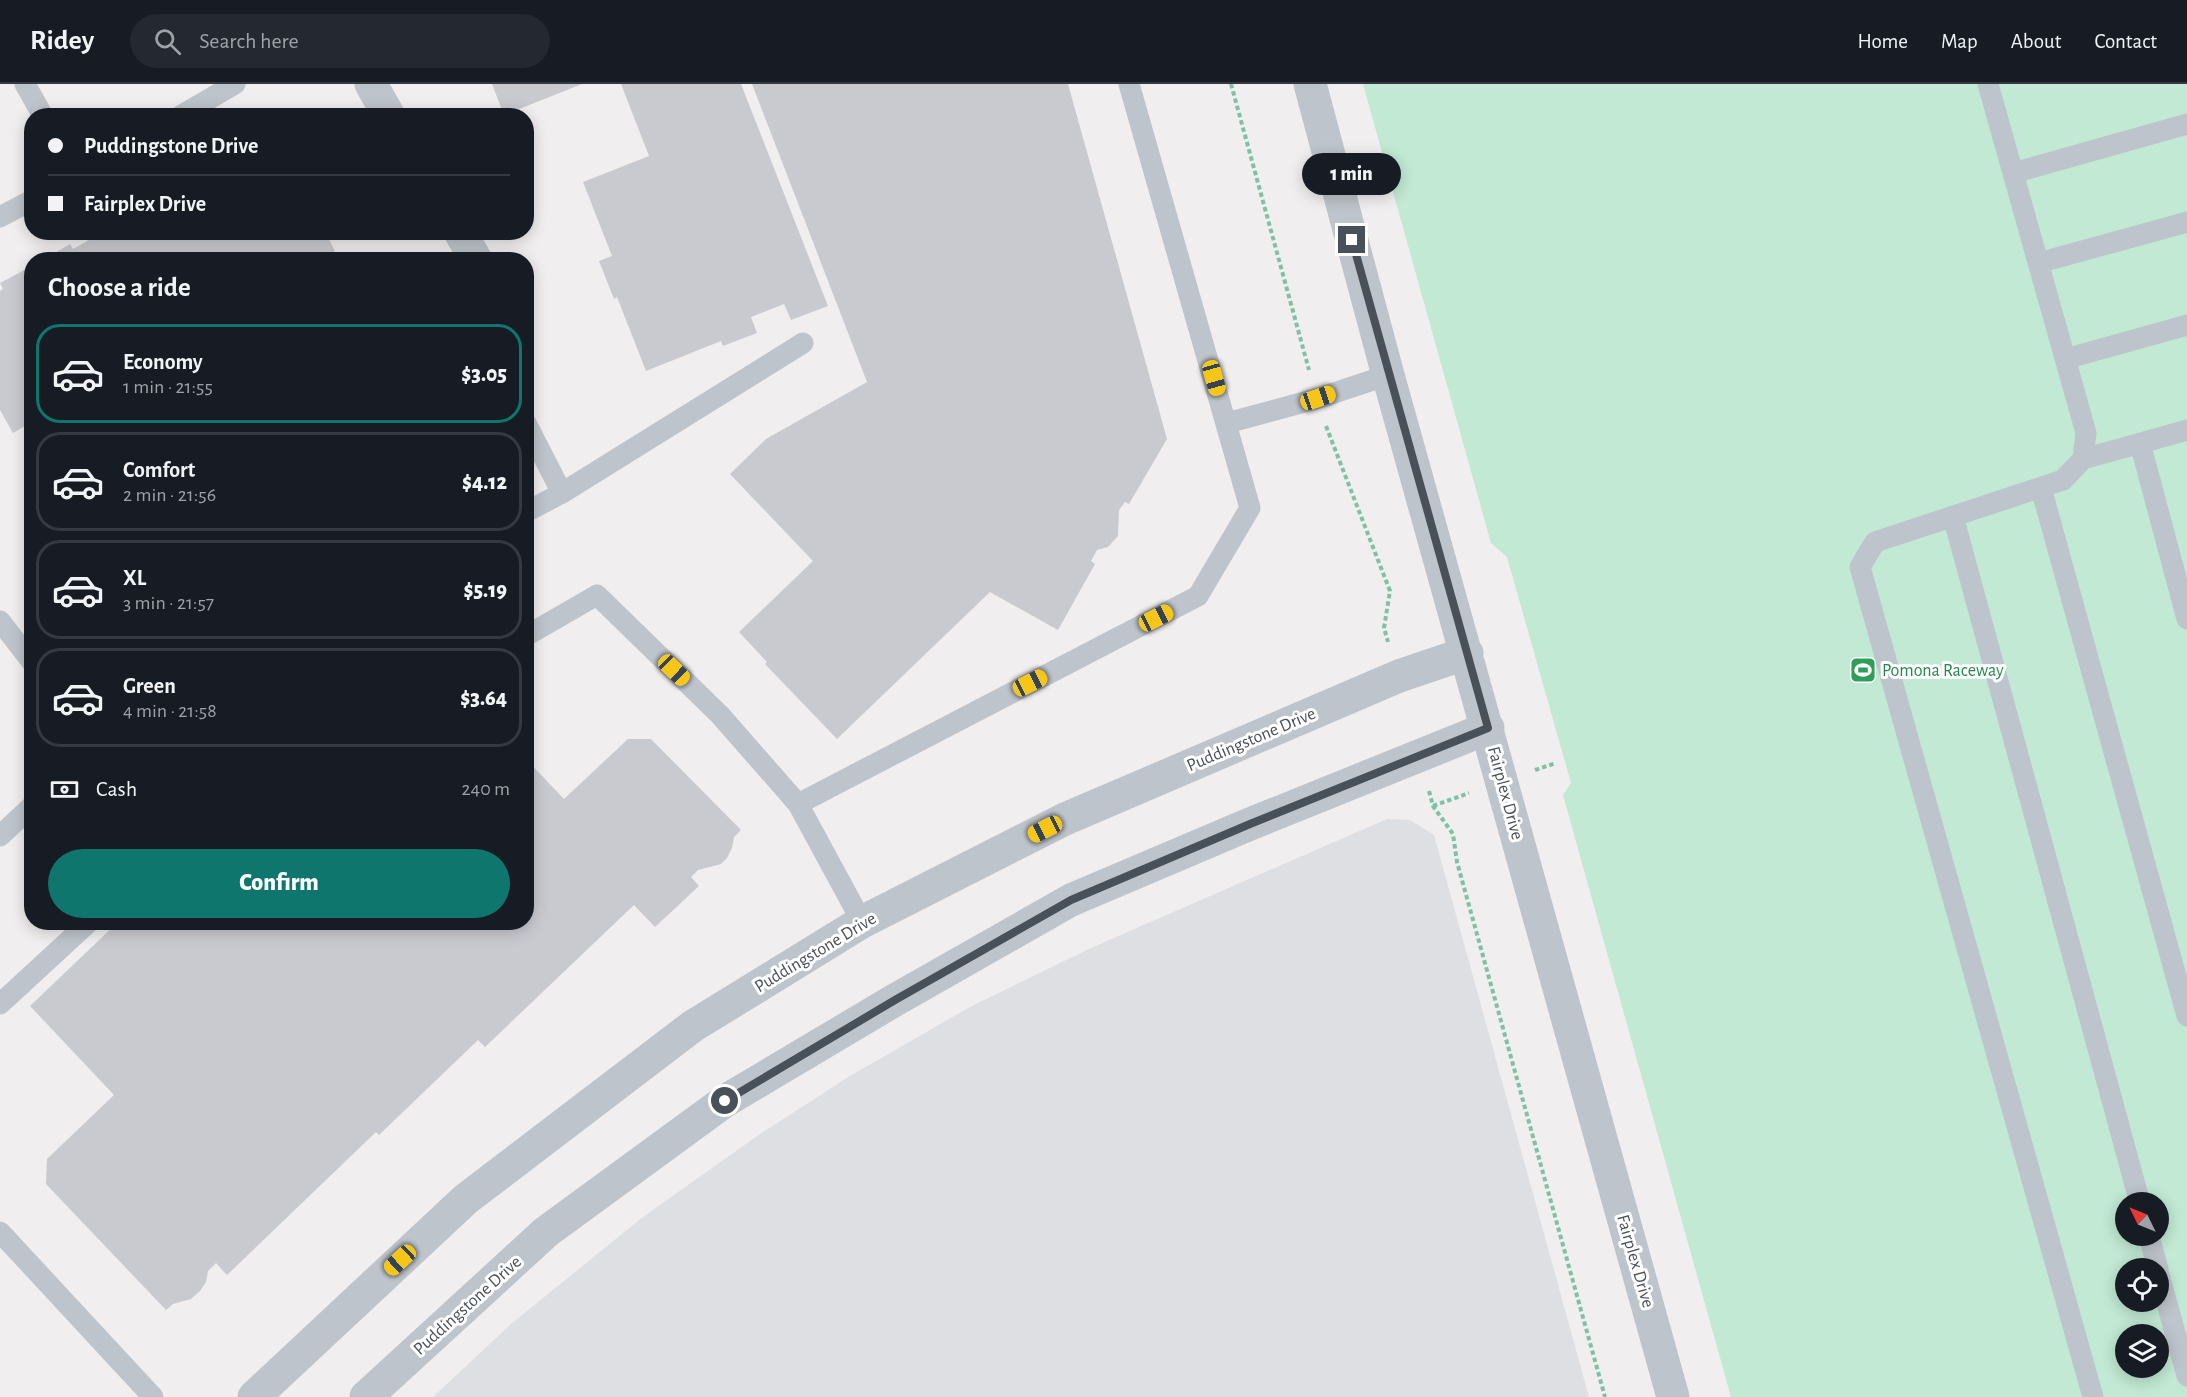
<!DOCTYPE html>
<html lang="en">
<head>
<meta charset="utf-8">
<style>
  body { margin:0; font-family:"Alegreya Sans",sans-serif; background:#242831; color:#f1f3f6; height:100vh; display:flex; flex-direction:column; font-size:22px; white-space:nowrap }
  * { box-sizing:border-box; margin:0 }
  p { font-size:20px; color:#9ea1a6 }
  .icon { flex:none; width:33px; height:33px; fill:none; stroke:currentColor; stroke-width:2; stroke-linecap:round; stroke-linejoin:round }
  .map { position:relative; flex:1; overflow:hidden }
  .sheet { position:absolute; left:24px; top:168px; width:510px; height:678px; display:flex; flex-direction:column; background:#171b24; border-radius:24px; box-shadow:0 3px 15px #0003 }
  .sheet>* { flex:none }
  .banner { position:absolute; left:24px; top:24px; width:510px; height:132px; border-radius:24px; box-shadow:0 3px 15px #0003; display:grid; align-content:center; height:132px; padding:0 24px; background:#171b24 }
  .needle { width:39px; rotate:313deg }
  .tools { position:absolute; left:2115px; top:1108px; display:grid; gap:12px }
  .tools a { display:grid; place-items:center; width:54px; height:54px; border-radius:50%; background:#171b24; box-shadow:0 3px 15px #0003; font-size:30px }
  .end { position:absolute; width:27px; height:27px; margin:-14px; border:8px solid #485059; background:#fff; box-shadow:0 0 0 3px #fff }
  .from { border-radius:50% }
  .bubble { position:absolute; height:42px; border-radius:21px; background:#171b24; box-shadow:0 3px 15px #0003; font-size:20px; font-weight:800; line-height:42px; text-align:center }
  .car { position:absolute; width:18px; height:36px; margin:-18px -9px; border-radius:8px; box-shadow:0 0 4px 2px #0007; background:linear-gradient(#f5c518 24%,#345 0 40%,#f5c518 0 76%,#345 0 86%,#f5c518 0) }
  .banner b { display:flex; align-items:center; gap:21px; height:57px; font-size:22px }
  .banner b+b { border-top:2px solid #363941 }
  .banner i { width:15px; height:15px; background:#f1f3f6 }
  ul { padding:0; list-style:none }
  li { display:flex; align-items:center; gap:18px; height:99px; margin:0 12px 9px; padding:0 12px; border:3px solid #363941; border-radius:24px }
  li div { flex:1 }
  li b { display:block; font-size:22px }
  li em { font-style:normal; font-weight:800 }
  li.selected { border-color:#0f766e }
  li>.icon { width:54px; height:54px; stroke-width:1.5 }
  h2 { padding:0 24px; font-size:27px; line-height:72px }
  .pay { display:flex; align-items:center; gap:15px; height:66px; padding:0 24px; font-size:22px }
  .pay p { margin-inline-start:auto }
  .primary-button { display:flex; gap:12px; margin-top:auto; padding:12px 24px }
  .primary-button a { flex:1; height:69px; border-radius:36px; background:#0f766e; color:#fff; font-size:24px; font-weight:800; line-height:69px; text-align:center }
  header { display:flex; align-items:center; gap:36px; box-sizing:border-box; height:84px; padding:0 30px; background:#171b24; border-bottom:2px solid #363941 }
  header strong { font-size:28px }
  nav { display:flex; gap:33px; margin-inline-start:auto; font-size:21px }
  .search { width:420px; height:54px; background:#242831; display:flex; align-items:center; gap:15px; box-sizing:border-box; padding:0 21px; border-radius:33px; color:#9ea1a6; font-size:22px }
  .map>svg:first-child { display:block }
</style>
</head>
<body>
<header>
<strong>Ridey</strong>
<div class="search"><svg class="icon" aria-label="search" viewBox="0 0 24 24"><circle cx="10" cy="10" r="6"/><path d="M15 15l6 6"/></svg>Search here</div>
<nav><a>Home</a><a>Map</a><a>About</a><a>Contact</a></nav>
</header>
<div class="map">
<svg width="2187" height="1313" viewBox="0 0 2187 1313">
  <rect width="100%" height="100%" fill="#f0eeee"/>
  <path fill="#dddfe2" d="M1387,735L1410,736L1434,751L1589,1313H433L511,1240L643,1133L760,1050L850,992L970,923L1091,864Z"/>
  <path fill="#c1e9d3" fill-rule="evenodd" d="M1363,0H2187V1313H1731L1563,711L1571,699L1507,473L1491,459ZM2126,1119H2158V1152H2126ZM2126,1185H2158V1218H2126ZM2126,1251H2158V1284H2126Z"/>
  <path fill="#c9cad0" d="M492,0H582L504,31Z
    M621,0H741L828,222L791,236L784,220L751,233L757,249L723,262L721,257L646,287L617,213L614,215L599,177L612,172L583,98L649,72Z
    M752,0H1068L1167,355L1129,420L1125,418L1119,426L1118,452L1108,463L1097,466L1091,477L1095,480L1058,546L990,508L837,655L765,580L767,578L739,548L813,477L730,390L766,355L867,298Z
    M103,148H325L335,167L319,176H43L70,160L73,165Z
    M32,182V338L13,349L0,326V207L3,205L0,199Z
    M628,655H651L741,746L734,753L732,764L727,774L721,780L698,786L691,793L699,802L655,843L634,821L485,963L478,956L379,1051L376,1048L227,1191L216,1179L208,1187L206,1198L200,1207L191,1215L173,1220L166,1226L46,1100L47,1075L114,1011L30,922L118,838H526V675L564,715Z"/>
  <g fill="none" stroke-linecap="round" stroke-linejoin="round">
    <path stroke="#7ec2a5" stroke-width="4" stroke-dasharray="4.5 3" stroke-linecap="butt" d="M1231,0L1309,286
      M1326,342L1390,507L1384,544L1388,558
      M1535,686L1556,679
      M1429,707L1433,722L1453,750L1457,778L1605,1313
      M1433,722L1469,709"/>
    <path stroke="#bec4cb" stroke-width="21" d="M25,0L43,32
      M1988,0L2086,349L2083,375L2063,396L1875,458L1860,483L2093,1313
      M180,32L235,0
      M2013,89L2187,40
      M0,133L32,116
      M2038,179L2187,138
      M2065,275L2187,241
      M526,339L562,409L803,259
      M1227,339L1319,314L1388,291
      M2140,359L2187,535
      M2083,375L2187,346
      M2041,404L2187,932
      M526,428L562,409
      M1953,432L2140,1119
      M0,537L32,578
      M526,552L597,511L720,631L798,720L1198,512L1250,424L1129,0
      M798,720L862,838
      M0,752L32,722
      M0,920L89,838
      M0,1148L153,1313
      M2149,1152L2158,1185
      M2158,1187L2187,1292"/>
    <path stroke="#bec4cb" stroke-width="33" d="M371,0L389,32
      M460,148L476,176"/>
    <path stroke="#bec4cb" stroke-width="33" d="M1310,0L1388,291L1673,1313
      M254,1313L466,1115L693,942L862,838L1065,735L1399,592L1467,569
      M366,1313L546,1148L725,1017L895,916L1071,816L1250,740L1488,644"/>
  </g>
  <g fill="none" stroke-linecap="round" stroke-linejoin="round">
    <path stroke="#485059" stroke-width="8" d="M725,1017L895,916L1071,816L1250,740L1488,644L1352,156"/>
  </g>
  <defs>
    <symbol id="stadium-square" viewBox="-11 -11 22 22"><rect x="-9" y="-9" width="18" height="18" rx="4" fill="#2e9e5b" stroke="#fff"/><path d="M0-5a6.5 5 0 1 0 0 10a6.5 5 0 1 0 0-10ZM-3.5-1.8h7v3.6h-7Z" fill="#fff"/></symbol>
  </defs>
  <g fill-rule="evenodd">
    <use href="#stadium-square" x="1848" y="571" width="30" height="30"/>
  </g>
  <g text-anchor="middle" stroke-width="6" stroke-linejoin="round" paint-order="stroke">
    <g font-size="18" fill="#27864d" stroke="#fff" text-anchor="start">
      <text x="1882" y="592">Pomona Raceway</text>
    </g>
    <g font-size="18" fill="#485059" stroke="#fff">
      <text transform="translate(1251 655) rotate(-23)" y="6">Puddingstone Drive</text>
      <text transform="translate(1506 709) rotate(75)" y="6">Fairplex Drive</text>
      <text transform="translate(815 868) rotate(-31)" y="6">Puddingstone Drive</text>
      <text transform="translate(1636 1177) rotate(74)" y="6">Fairplex Drive</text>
      <text transform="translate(467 1221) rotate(-42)" y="6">Puddingstone Drive</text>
    </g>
  </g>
</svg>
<div class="tools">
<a><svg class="needle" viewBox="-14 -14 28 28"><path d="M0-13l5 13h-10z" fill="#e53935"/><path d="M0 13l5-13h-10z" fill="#9ea1a6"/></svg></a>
<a><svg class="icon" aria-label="locate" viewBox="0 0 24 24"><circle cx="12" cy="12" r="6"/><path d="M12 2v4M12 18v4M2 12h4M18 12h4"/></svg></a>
<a><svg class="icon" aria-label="layers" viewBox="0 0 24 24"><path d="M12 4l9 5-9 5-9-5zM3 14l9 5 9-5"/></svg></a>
</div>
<i class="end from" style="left:725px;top:1017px"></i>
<i class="end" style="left:1352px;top:156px"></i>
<div class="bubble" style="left:1302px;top:69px;width:99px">1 min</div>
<i class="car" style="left:1214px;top:294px;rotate:164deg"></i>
<i class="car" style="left:1318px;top:314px;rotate:71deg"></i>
<i class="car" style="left:1156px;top:534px;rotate:63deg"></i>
<i class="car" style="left:674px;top:586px;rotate:134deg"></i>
<i class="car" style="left:1030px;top:599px;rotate:63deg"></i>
<i class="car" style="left:1045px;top:745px;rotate:243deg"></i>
<i class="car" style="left:400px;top:1176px;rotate:227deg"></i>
<div class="banner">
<b><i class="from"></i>Puddingstone Drive</b>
<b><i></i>Fairplex Drive</b>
</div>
<section class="sheet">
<h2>Choose a ride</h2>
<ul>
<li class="selected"><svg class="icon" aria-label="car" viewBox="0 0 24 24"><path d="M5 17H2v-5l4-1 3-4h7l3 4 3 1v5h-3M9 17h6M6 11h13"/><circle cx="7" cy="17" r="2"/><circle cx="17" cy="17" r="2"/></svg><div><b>Economy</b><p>1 min · 21:55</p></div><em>$3.05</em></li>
<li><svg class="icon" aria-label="car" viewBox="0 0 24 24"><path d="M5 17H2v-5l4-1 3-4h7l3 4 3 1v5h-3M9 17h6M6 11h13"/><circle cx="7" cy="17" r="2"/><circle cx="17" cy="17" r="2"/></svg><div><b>Comfort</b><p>2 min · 21:56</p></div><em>$4.12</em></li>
<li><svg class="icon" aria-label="car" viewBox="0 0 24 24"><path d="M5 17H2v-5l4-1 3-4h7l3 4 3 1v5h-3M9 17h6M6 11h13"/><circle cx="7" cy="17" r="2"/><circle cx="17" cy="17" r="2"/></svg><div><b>XL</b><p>3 min · 21:57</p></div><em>$5.19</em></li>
<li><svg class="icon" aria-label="car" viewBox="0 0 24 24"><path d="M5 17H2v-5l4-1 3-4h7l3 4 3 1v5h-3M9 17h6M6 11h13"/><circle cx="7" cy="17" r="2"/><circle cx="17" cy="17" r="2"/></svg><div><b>Green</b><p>4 min · 21:58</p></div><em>$3.64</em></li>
</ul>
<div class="pay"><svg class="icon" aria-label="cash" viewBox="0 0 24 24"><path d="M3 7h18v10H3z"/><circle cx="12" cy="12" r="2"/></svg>Cash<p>240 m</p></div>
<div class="primary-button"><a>Confirm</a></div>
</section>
</div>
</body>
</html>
